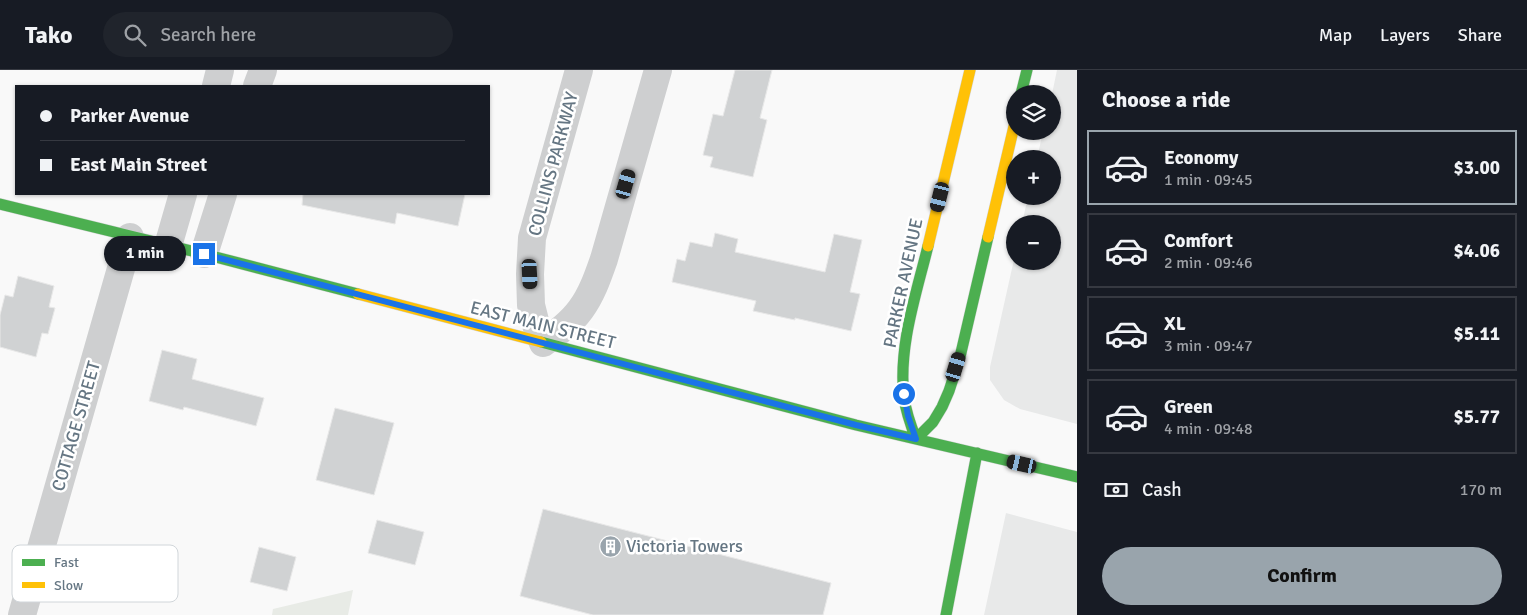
<!DOCTYPE html>
<html lang="en">
<head>
<meta charset="utf-8">
<style>
  body { margin:0; font-family:Signika,sans-serif; background:#20242c; color:#f1f3f6; height:100vh; display:flex; flex-direction:column; font-size:19px; white-space:nowrap }
  * { box-sizing:border-box; margin:0 }
  p { font-size:16px; color:#9ea1a6 }
  .icon { flex:none; width:28px; height:28px; fill:none; stroke:currentColor; stroke-width:2; stroke-linecap:round; stroke-linejoin:round }
  .map { position:relative; flex:1; overflow:hidden }
  .details { display:flex; flex-direction:column; background:#171b24; width:450px }
  .details>* { flex:none }
  .banner { position:absolute; left:15px; top:15px; width:475px; height:110px; border-radius:0px; box-shadow:0 1px 4px #0004; display:grid; align-content:center; height:110px; padding:0 25px; background:#171b24 }
  .controls { position:absolute; left:1006px; top:15px; display:grid; gap:10px }
  .controls a { display:grid; place-items:center; width:55px; height:55px; border-radius:50%; background:#171b24; box-shadow:0 1px 4px #0004; font-size:25px }
  .end { position:absolute; width:22px; height:22px; margin:-11px; border:6px solid #1a73e8; background:#fff; box-shadow:0 0 0 2px #fff }
  .from { border-radius:50% }
  .bubble { position:absolute; height:35px; border-radius:18px; background:#171b24; box-shadow:0 1px 4px #0004; font-size:16px; font-weight:700; line-height:35px; text-align:center }
  .car { position:absolute; width:15px; height:30px; margin:-15px -8px; border-radius:6px; box-shadow:0 0 4px 1px #0007; background:linear-gradient(#222 24%,#8ab4d8 0 40%,#222 0 76%,#8ab4d8 0 86%,#222 0) }
  .banner b { display:flex; align-items:center; gap:18px; height:48px; font-size:19px }
  .banner b+b { border-top:1px solid #363941 }
  .banner i { width:12px; height:12px; background:#f1f3f6 }
  ul { padding:0; list-style:none }
  li { display:flex; align-items:center; gap:15px; height:75px; margin:0 10px 8px; padding:0 15px; border:2px solid #363941; border-radius:0px }
  li div { flex:1 }
  li b { display:block; font-size:19px }
  li em { font-style:normal; font-weight:700 }
  li.active { border-color:#99a4ac }
  li>.icon { width:45px; height:45px; stroke-width:1.5 }
  h2 { padding:0 25px; font-size:22px; line-height:60px }
  .pay { display:flex; align-items:center; gap:12px; height:55px; padding:0 25px; font-size:19px }
  .pay p { margin-inline-start:auto }
  .primary-button { display:flex; gap:10px; margin-top:auto; padding:10px 25px }
  .primary-button a { flex:1; height:58px; border-radius:30px; background:#99a4ac; color:#111; font-size:20px; font-weight:700; line-height:58px; text-align:center }
  header { display:flex; align-items:center; gap:30px; box-sizing:border-box; height:70px; padding:0 25px; background:#171b24; border-bottom:1px solid #363941 }
  header strong { font-size:24px }
  nav { display:flex; gap:28px; margin-inline-start:auto; font-size:18px }
  .search { width:350px; height:45px; background:#20242c; display:flex; align-items:center; gap:12px; box-sizing:border-box; padding:0 18px; border-radius:28px; color:#9ea1a6; font-size:19px }
  main { display:flex; flex:1; min-height:0 }
  .map>svg:first-child { display:block }
</style>
</head>
<body>
<header>
<strong>Tako</strong>
<div class="search"><svg class="icon" aria-label="search" viewBox="0 0 24 24"><circle cx="10" cy="10" r="6"/><path d="M15 15l6 6"/></svg>Search here</div>
<nav><a>Map</a><a>Layers</a><a>Share</a></nav>
</header>
<main>
<div class="map">
<svg width="1077" height="545" viewBox="0 0 1077 545">
  <rect width="100%" height="100%" fill="#f9f9f9"/>
  <path fill="#e8e9e9" d="M1057,0H1077V354L1020,339L1004,330L990,310V297L1015,185V191H1052V154H1022L1028,126H1052V89H1037L1043,61H1052V24Z
    M1006,443L1077,462V545H984Z"/>
  <path fill="#e8ebe6" d="M353,520L348,545H272L273,539Z"/>
  <path fill="#d0d2d3" stroke="#e8e8e8" d="M735,0H772L760,48L767,50L753,107L710,97L713,87L703,85L713,44L723,46Z
    M303,124H465L458,156L397,143L395,154L302,135Z
    M715,163L738,169L735,182L825,202L834,164L862,170L850,222L860,224L851,261L795,248V250L753,241L756,231L672,212L677,189L685,191L690,172L712,177Z
    M18,206L54,216L49,237L55,238L48,264L42,263L36,287L0,277V245L5,225L13,227Z
    M162,280L197,289L192,309L264,328L256,356L184,337L183,340L149,331Z
    M335,338L394,353L374,425L316,410Z
    M543,439L831,513L823,545H593L520,526Z
    M377,450L424,462L415,495L368,483Z
    M259,477L296,487L287,521L250,512Z"/>
  <g fill="none" stroke-linecap="round" stroke-linejoin="round">
    <defs>
      <path id="fast" d="M1021,24L1027,0
        M0,134L204,184L358,224
        M928,176C916,225 898,277 904,328C906,342 911,356 916,369L933,352L942,337L949,321L960,287L988,167
        M541,272L856,355L1077,407
        M946,545L977,383"/>
      <path id="slow" d="M988,167L1015,52
        M928,176L970,0
        M358,224L541,272"/>
    </defs>
    <use href="#fast" stroke="#d5d6d7" stroke-width="12"/>
    <use href="#slow" stroke="#d5d6d7" stroke-width="12"/>
    <path stroke="#cecfd0" stroke-width="28" d="M579,0L532,168L530,204L531,235L536,255L543,273C557,263 571,253 581,239C592,224 598,206 604,189L658,0
      M216,16L220,0
      M257,16L263,0
      M168,176L183,124
      M204,184L223,124
      M22,545L130,167"/>
    <use href="#fast" stroke="#4caf50" stroke-width="11"/>
    <use href="#slow" stroke="#ffc107" stroke-width="11"/>
  </g>
  <g fill="none" stroke-linecap="round" stroke-linejoin="round">
    <path stroke="#1a73e8" stroke-width="6" d="M204,184L856,355L916,369L908,346L904,324"/>
  </g>
  <defs>
    <symbol id="building-disc" viewBox="-11 -11 22 22"><circle r="9.5" fill="#99a4ac" stroke="#fff"/><path d="M-4-6H4V6H1V3H-1V6H-4ZM-2.5-4.3h1.7v1.8h-1.7ZM.8-4.3h1.7v1.8H.8ZM-2.5-1h1.7V.8h-1.7ZM.8-1h1.7V.8H.8Z" fill="#fff"/></symbol>
  </defs>
  <g fill-rule="evenodd">
    <use href="#building-disc" x="598" y="464" width="25" height="25"/>
  </g>
  <g text-anchor="middle" stroke-width="5" stroke-linejoin="round" paint-order="stroke">
    <g font-size="18" fill="#657683" stroke="#fff">
      <text transform="translate(553 94) rotate(-75)" y="6">COLLINS PARKWAY</text>
      <text transform="translate(903 213) rotate(-78)" y="6">PARKER AVENUE</text>
      <text transform="translate(543 255) rotate(14)" y="6">EAST MAIN STREET</text>
      <text transform="translate(76 356) rotate(-74)" y="6">COTTAGE STREET</text>
    </g>
    <g font-size="18" fill="#657683" stroke="#fff" text-anchor="start">
      <text x="626" y="482">Victoria Towers</text>
    </g>
  </g>
  <rect x="12" y="475" width="166" height="57" rx="8" fill="#fff" stroke="#d1d6da" stroke-width="1"/>
  <rect x="22" y="489" width="23" height="7" fill="#4caf50"/>
  <rect x="22" y="512" width="23" height="6" fill="#ffc107"/>
  <g font-size="14" fill="#657683">
    <text x="54" y="497">Fast</text>
    <text x="54" y="520">Slow</text>
  </g>
</svg>
<div class="controls">
<a><svg class="icon" aria-label="layers" viewBox="0 0 24 24"><path d="M12 4l9 5-9 5-9-5zM3 14l9 5 9-5"/></svg></a>
<a>+</a>
<a>−</a>
</div>
<i class="end from" style="left:904px;top:324px"></i>
<i class="end" style="left:204px;top:184px"></i>
<div class="bubble" style="left:104px;top:166px;width:82px">1 min</div>
<i class="car" style="left:626px;top:114px;rotate:16deg"></i>
<i class="car" style="left:940px;top:127px;rotate:194deg"></i>
<i class="car" style="left:530px;top:204px;rotate:177deg"></i>
<i class="car" style="left:956px;top:297px;rotate:17deg"></i>
<i class="car" style="left:1022px;top:394px;rotate:283deg"></i>
<div class="banner">
<b><i class="from"></i>Parker Avenue</b>
<b><i></i>East Main Street</b>
</div>
</div>
<section class="details">
<h2>Choose a ride</h2>
<ul>
<li class="active"><svg class="icon" aria-label="car" viewBox="0 0 24 24"><path d="M5 17H2v-5l4-1 3-4h7l3 4 3 1v5h-3M9 17h6M6 11h13"/><circle cx="7" cy="17" r="2"/><circle cx="17" cy="17" r="2"/></svg><div><b>Economy</b><p>1 min · 09:45</p></div><em>$3.00</em></li>
<li><svg class="icon" aria-label="car" viewBox="0 0 24 24"><path d="M5 17H2v-5l4-1 3-4h7l3 4 3 1v5h-3M9 17h6M6 11h13"/><circle cx="7" cy="17" r="2"/><circle cx="17" cy="17" r="2"/></svg><div><b>Comfort</b><p>2 min · 09:46</p></div><em>$4.06</em></li>
<li><svg class="icon" aria-label="car" viewBox="0 0 24 24"><path d="M5 17H2v-5l4-1 3-4h7l3 4 3 1v5h-3M9 17h6M6 11h13"/><circle cx="7" cy="17" r="2"/><circle cx="17" cy="17" r="2"/></svg><div><b>XL</b><p>3 min · 09:47</p></div><em>$5.11</em></li>
<li><svg class="icon" aria-label="car" viewBox="0 0 24 24"><path d="M5 17H2v-5l4-1 3-4h7l3 4 3 1v5h-3M9 17h6M6 11h13"/><circle cx="7" cy="17" r="2"/><circle cx="17" cy="17" r="2"/></svg><div><b>Green</b><p>4 min · 09:48</p></div><em>$5.77</em></li>
</ul>
<div class="pay"><svg class="icon" aria-label="cash" viewBox="0 0 24 24"><path d="M3 7h18v10H3z"/><circle cx="12" cy="12" r="2"/></svg>Cash<p>170 m</p></div>
<div class="primary-button"><a>Confirm</a></div>
</section>
</main>
</body>
</html>
